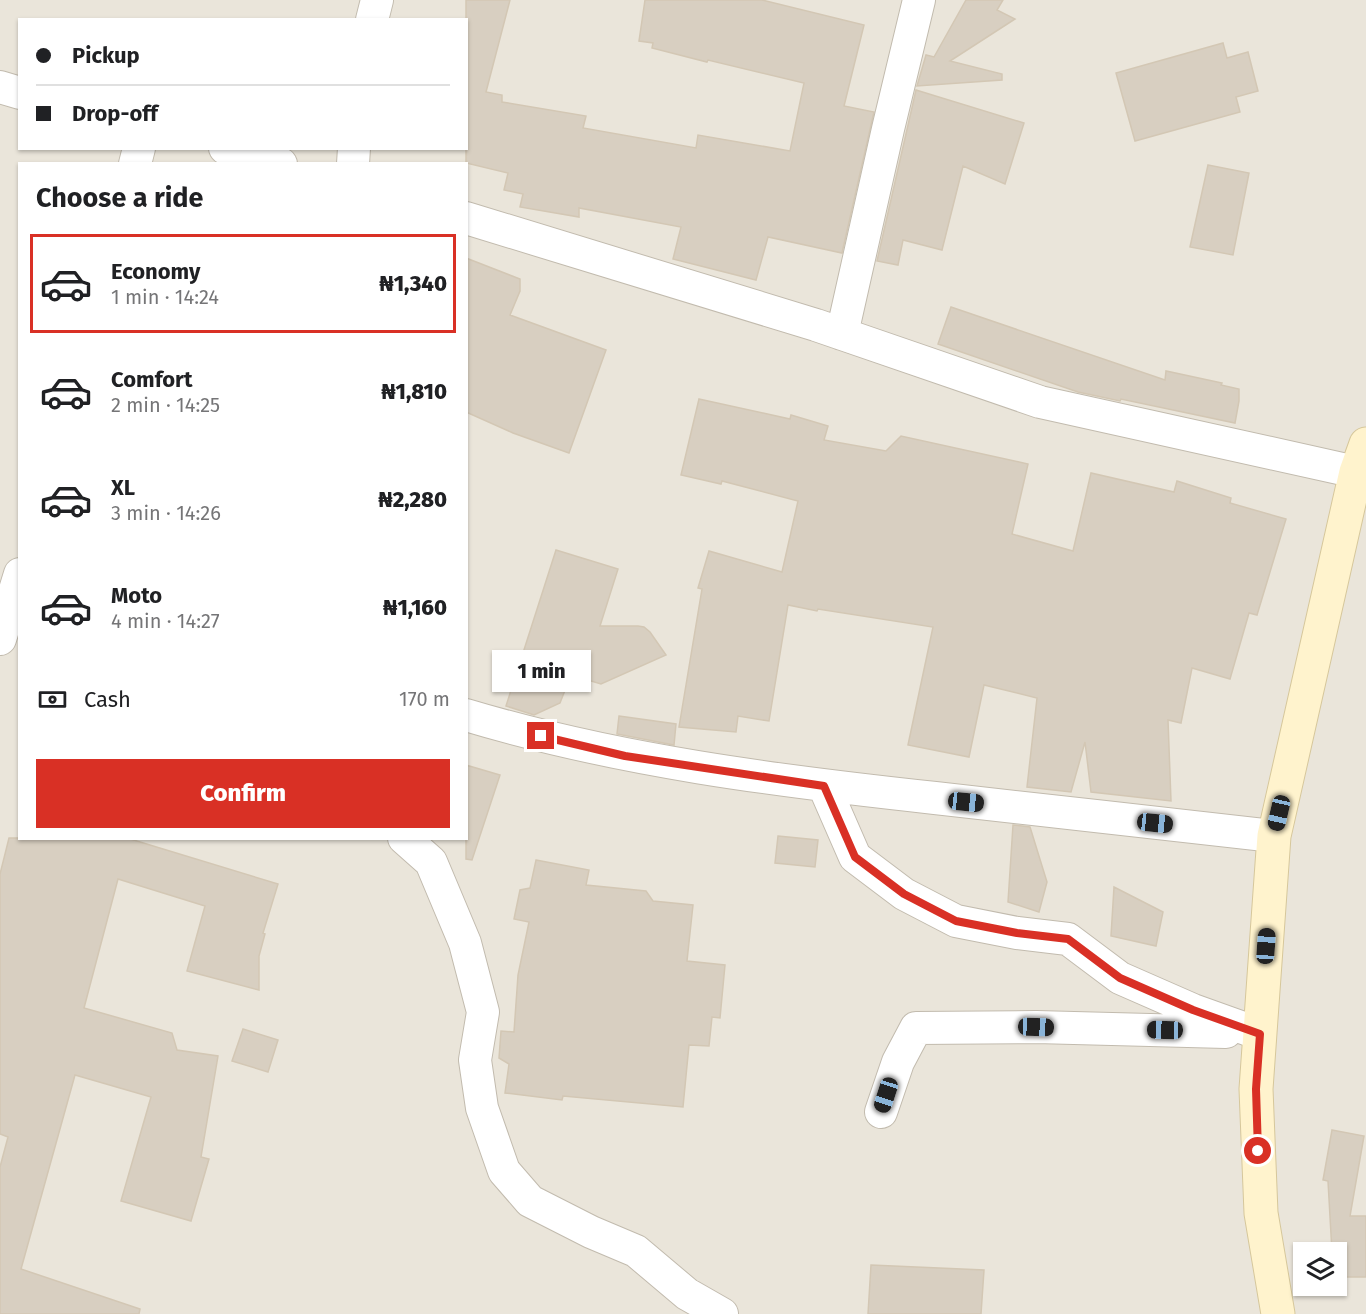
<!DOCTYPE html>
<html lang="en">
<head>
<meta charset="utf-8">
<style>
  body { margin:0; font-family:"Fira Sans",sans-serif; background:#f2f2f2; color:#202124; height:100vh; display:flex; flex-direction:column; font-size:22px; white-space:nowrap }
  * { box-sizing:border-box; margin:0 }
  p { font-size:20px; color:#757577 }
  .icon { flex:none; width:33px; height:33px; fill:none; stroke:currentColor; stroke-width:2; stroke-linecap:round; stroke-linejoin:round }
  .map { position:relative; flex:1; overflow:hidden }
  .side { position:absolute; left:18px; top:162px; width:450px; height:678px; display:flex; flex-direction:column; background:#fff; border-radius:0px; box-shadow:0 2px 4px #0004 }
  .side>* { flex:none }
  .top-card { position:absolute; left:18px; top:18px; width:450px; height:132px; border-radius:0px; box-shadow:0 2px 4px #0004; display:grid; align-content:center; height:132px; padding:0 18px; background:#fff }
  .buttons { position:absolute; left:1293px; top:1242px; display:grid; gap:12px }
  .buttons a { display:grid; place-items:center; width:54px; height:54px; border-radius:0px; background:#fff; box-shadow:0 2px 4px #0004; font-size:30px }
  .end { position:absolute; width:27px; height:27px; margin:-14px; border:8px solid #d93025; background:#fff; box-shadow:0 0 0 3px #fff }
  .from { border-radius:50% }
  .bubble { position:absolute; height:42px; border-radius:0px; background:#fff; box-shadow:0 2px 4px #0004; font-size:20px; font-weight:800; line-height:42px; text-align:center }
  .car { position:absolute; width:18px; height:36px; margin:-18px -9px; border-radius:8px; box-shadow:0 0 4px 2px #0007; background:linear-gradient(#222 24%,#8ab4d8 0 40%,#222 0 76%,#8ab4d8 0 86%,#222 0) }
  .top-card b { display:flex; align-items:center; gap:21px; height:57px; font-size:22px }
  .top-card b+b { border-top:2px solid #e0e0e0 }
  .top-card i { width:15px; height:15px; background:#202124 }
  ul { padding:0; list-style:none }
  li { display:flex; align-items:center; gap:18px; height:99px; margin:0 12px 9px; padding:0 6px; border:3px solid transparent; border-radius:0px }
  li div { flex:1 }
  li b { display:block; font-size:22px }
  li em { font-style:normal; font-weight:800 }
  li.on { border-color:#d93025 }
  li>.icon { width:54px; height:54px; stroke-width:1.5 }
  h2 { padding:0 18px; font-size:27px; line-height:72px }
  .pay { display:flex; align-items:center; gap:15px; height:66px; padding:0 18px; font-size:22px }
  .pay p { margin-inline-start:auto }
  .button { display:flex; gap:12px; margin-top:auto; padding:12px 18px }
  .button a { flex:1; height:69px; border-radius:0px; background:#d93025; color:#fff; font-size:24px; font-weight:800; line-height:69px; text-align:center }
  .map>svg:first-child { display:block }
</style>
</head>
<body>
<div class="map">
<svg width="1366" height="1314" viewBox="0 0 1366 1314">
  <rect width="100%" height="100%" fill="#f6f3ec"/>
  <path fill="#eae5da" fill-rule="evenodd" d="M0,0H1366V1314H0ZM20,20H466V148H20ZM20,164H466V838H20ZM1304,1252H1336V1286H1304Z"/>
  <path fill="#d8cfc1" stroke="#d3c7b4" stroke-width="1.5" d="M466,0H510L486,92L502,95V102L586,116L583,128L696,148L698,135L790,151L804,83L708,60L707,62L652,48L653,43L639,41L645,0H762L864,25L844,106L874,112L842,253L768,237L756,280L673,259L681,227L579,208V217L520,207L523,194L504,190L508,173L466,163Z
    M966,0H1003L997,10L1015,19L950,61L1002,74V80L917,86L926,55L934,57Z
    M1223,43L1227,58L1248,52L1258,91L1236,97L1240,112L1135,141L1116,73Z
    M916,90L1024,123L1005,184L963,166L942,250L903,240L898,265L877,261Z
    M1208,165L1249,173L1233,255L1190,247Z
    M466,258L520,279V291L510,315L606,350L569,453L513,433L466,412Z
    M951,307L1165,380L1166,371L1222,383L1221,385L1239,389V401L1235,423L1121,399L1120,401L1078,392L938,344Z
    M699,399L790,419L791,415L828,426L824,440L886,451L901,436L1028,464L1012,534L1073,551L1091,473L1174,492L1177,481L1231,498L1230,503L1286,519L1257,615L1249,613L1230,679L1192,668L1181,723L1168,720L1171,801L1091,792L1085,742L1071,792L1027,787L1037,698L984,685L969,757L908,745L933,627L818,609L817,611L788,605L769,721L738,716L736,732L679,727L702,589L698,588L709,551L782,572L798,501L722,481L721,484L681,475Z
    M556,550L618,569L600,626H638L644,627L650,632L666,655L601,684L571,675L560,703L534,715L506,706Z
    M619,716L676,724L674,745L617,734Z
    M466,765L500,775L472,860L466,859Z
    M1013,825L1030,827L1047,882L1039,912L1008,902Z
    M778,836L818,840L815,867L775,863Z
    M9,838H127L278,884L263,933L265,934L259,956V990L187,971L205,906L118,879L84,1008L172,1033L177,1050L218,1056L201,1157L209,1159L191,1221L121,1201L151,1097L75,1075L21,1269L140,1309L139,1314H0V1167L8,1137L0,1134V874Z
    M536,860L589,870L586,885L646,891L653,901L693,905L687,961L725,965L720,1018L712,1017L709,1046L689,1045L683,1107L563,1096L562,1100L505,1093L509,1064L499,1058L501,1031L514,1032L518,975L529,922L514,919L520,890L530,888Z
    M1114,887L1163,912L1156,946L1111,936Z
    M243,1029L278,1040L268,1072L232,1061Z
    M1332,1130L1364,1136L1350,1216H1366V1277H1336V1252H1332L1328,1181L1323,1180Z
    M871,1265L984,1270L981,1314H868Z"/>
  <g fill="none" stroke-linecap="round" stroke-linejoin="round">
    <defs>
      <path id="street" d="M372,20L377,0
        M0,87L20,93
        M225,148L281,164
        M135,164L139,148
        M353,164L354,148
        M466,218L816,325L1040,402L1356,472
        M842,334L888,129L919,0
        M0,639L20,574
        M466,715C619,761 778,781 935,798C1048,811 1161,823 1274,836
        M824,786L855,857L904,894L956,921L1017,933L1068,939L1120,978L1193,1010L1260,1034
        M404,838L431,862L465,943L483,1012L475,1060L482,1108L504,1171L530,1201L591,1232L636,1251L687,1294L722,1314
        M881,1112L898,1062L916,1028L1036,1027L1226,1032"/>
      <path id="secondary" d="M1278,1314L1261,1213L1256,1089L1274,836L1356,472L1366,444"/>
    </defs>
    <use href="#street" stroke="#c2bbae" stroke-width="34"/>
    <use href="#secondary" stroke="#d6c79b" stroke-width="35"/>
    <use href="#street" stroke="#fff" stroke-width="32"/>
    <use href="#secondary" stroke="#fff3cd" stroke-width="33"/>
  </g>
  <g fill="none" stroke-linecap="round" stroke-linejoin="round">
    <path stroke="#d93025" stroke-width="8" d="M541,736L625,756L824,786L855,857L904,894L956,921L1017,933L1068,939L1120,978L1193,1010L1260,1034L1256,1089L1258,1151"/>
  </g>
</svg>
<div class="buttons">
<a><svg class="icon" aria-label="layers" viewBox="0 0 24 24"><path d="M12 4l9 5-9 5-9-5zM3 14l9 5 9-5"/></svg></a>
</div>
<i class="end from" style="left:1258px;top:1151px"></i>
<i class="end" style="left:541px;top:736px"></i>
<div class="bubble" style="left:492px;top:650px;width:99px">1 min</div>
<i class="car" style="left:966px;top:802px;rotate:96deg"></i>
<i class="car" style="left:1279px;top:813px;rotate:193deg"></i>
<i class="car" style="left:1155px;top:823px;rotate:96deg"></i>
<i class="car" style="left:1266px;top:946px;rotate:4deg"></i>
<i class="car" style="left:1036px;top:1027px;rotate:92deg"></i>
<i class="car" style="left:1165px;top:1030px;rotate:271deg"></i>
<i class="car" style="left:886px;top:1095px;rotate:198deg"></i>
<div class="top-card">
<b><i class="from"></i>Pickup</b>
<b><i></i>Drop-off</b>
</div>
<section class="side">
<h2>Choose a ride</h2>
<ul>
<li class="on"><svg class="icon" aria-label="car" viewBox="0 0 24 24"><path d="M5 17H2v-5l4-1 3-4h7l3 4 3 1v5h-3M9 17h6M6 11h13"/><circle cx="7" cy="17" r="2"/><circle cx="17" cy="17" r="2"/></svg><div><b>Economy</b><p>1 min · 14:24</p></div><em>₦1,340</em></li>
<li><svg class="icon" aria-label="car" viewBox="0 0 24 24"><path d="M5 17H2v-5l4-1 3-4h7l3 4 3 1v5h-3M9 17h6M6 11h13"/><circle cx="7" cy="17" r="2"/><circle cx="17" cy="17" r="2"/></svg><div><b>Comfort</b><p>2 min · 14:25</p></div><em>₦1,810</em></li>
<li><svg class="icon" aria-label="car" viewBox="0 0 24 24"><path d="M5 17H2v-5l4-1 3-4h7l3 4 3 1v5h-3M9 17h6M6 11h13"/><circle cx="7" cy="17" r="2"/><circle cx="17" cy="17" r="2"/></svg><div><b>XL</b><p>3 min · 14:26</p></div><em>₦2,280</em></li>
<li><svg class="icon" aria-label="car" viewBox="0 0 24 24"><path d="M5 17H2v-5l4-1 3-4h7l3 4 3 1v5h-3M9 17h6M6 11h13"/><circle cx="7" cy="17" r="2"/><circle cx="17" cy="17" r="2"/></svg><div><b>Moto</b><p>4 min · 14:27</p></div><em>₦1,160</em></li>
</ul>
<div class="pay"><svg class="icon" aria-label="cash" viewBox="0 0 24 24"><path d="M3 7h18v10H3z"/><circle cx="12" cy="12" r="2"/></svg>Cash<p>170 m</p></div>
<div class="button"><a>Confirm</a></div>
</section>
</div>
</body>
</html>
